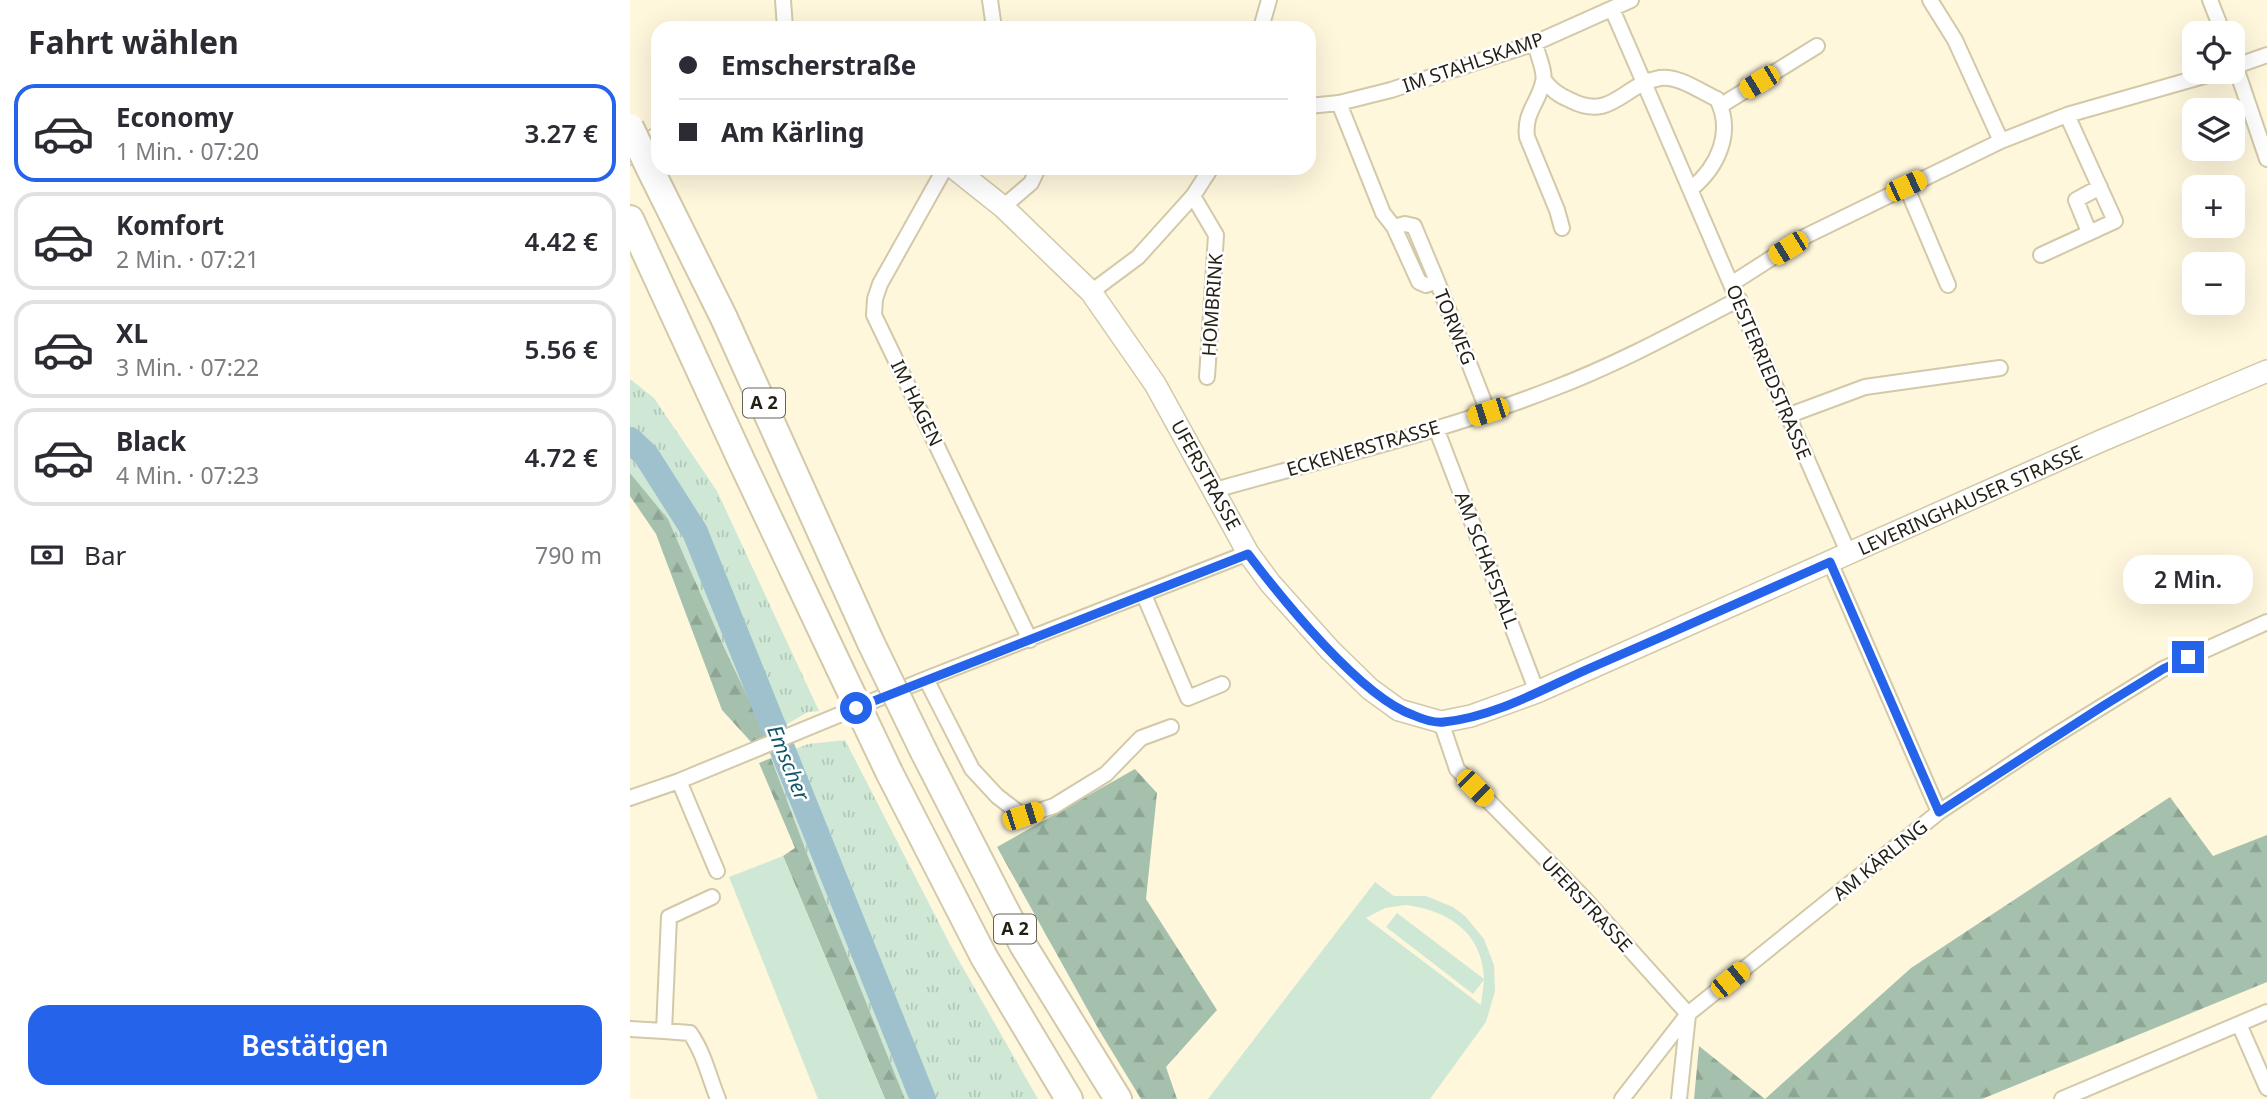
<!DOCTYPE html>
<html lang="de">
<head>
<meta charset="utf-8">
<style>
  body { margin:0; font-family:"Noto Sans",sans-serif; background:#f7f7f7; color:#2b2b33; height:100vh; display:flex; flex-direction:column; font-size:26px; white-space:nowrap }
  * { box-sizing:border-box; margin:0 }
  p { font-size:23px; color:#7c7c81 }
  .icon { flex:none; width:38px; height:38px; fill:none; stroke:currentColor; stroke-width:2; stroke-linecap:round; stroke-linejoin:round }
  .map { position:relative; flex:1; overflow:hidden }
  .panel { display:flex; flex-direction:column; background:#fff; width:630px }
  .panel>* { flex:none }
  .guide { position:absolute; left:21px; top:21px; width:665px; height:154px; border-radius:21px; box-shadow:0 7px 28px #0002; display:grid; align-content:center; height:154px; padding:0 28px; background:#fff }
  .buttons { position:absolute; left:1552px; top:21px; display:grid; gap:14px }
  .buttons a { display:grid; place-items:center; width:63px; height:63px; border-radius:14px; background:#fff; box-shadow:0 7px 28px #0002; font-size:35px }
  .end { position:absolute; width:32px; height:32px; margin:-16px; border:9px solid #2563eb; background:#fff; box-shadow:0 0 0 4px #fff }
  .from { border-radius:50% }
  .bubble { position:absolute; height:49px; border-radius:21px; background:#fff; box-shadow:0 7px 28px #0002; font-size:23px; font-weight:600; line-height:49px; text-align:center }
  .car { position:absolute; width:21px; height:42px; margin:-21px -10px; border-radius:9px; box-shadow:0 0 5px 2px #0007; background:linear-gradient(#f5c518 24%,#345 0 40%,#f5c518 0 76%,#345 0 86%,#f5c518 0) }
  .guide b { display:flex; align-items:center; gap:24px; height:66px; font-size:26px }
  .guide b+b { border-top:2px solid #e1e1e2 }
  .guide i { width:18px; height:18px; background:#2b2b33 }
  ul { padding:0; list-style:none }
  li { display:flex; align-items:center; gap:21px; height:98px; margin:0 14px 10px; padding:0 14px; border:4px solid #e1e1e2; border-radius:21px }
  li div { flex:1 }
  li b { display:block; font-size:26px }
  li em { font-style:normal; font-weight:600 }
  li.current { border-color:#2563eb }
  li>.icon { width:63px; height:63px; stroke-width:1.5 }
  h2 { padding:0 28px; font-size:32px; line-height:84px }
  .pay { display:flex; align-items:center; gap:18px; height:77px; padding:0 28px; font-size:26px }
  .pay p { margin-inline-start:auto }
  .cta { display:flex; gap:14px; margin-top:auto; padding:14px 28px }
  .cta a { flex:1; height:80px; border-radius:21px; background:#2563eb; color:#fff; font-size:28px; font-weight:600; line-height:80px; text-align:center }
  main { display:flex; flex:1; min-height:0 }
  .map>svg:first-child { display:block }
</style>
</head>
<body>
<main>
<section class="panel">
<h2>Fahrt wählen</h2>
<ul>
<li class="current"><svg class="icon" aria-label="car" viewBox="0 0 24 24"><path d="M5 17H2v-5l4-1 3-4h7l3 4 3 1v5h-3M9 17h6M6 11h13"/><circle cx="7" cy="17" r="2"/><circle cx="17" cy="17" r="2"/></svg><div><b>Economy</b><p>1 Min. · 07:20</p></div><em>3.27 €</em></li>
<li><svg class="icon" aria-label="car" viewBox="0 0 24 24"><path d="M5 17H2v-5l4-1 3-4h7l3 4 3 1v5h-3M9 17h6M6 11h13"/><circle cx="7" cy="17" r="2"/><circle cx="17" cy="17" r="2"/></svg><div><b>Komfort</b><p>2 Min. · 07:21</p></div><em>4.42 €</em></li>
<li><svg class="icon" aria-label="car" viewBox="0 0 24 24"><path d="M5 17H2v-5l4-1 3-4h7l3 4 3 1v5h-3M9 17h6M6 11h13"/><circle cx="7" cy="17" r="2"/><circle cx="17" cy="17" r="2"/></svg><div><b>XL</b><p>3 Min. · 07:22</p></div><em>5.56 €</em></li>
<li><svg class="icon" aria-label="car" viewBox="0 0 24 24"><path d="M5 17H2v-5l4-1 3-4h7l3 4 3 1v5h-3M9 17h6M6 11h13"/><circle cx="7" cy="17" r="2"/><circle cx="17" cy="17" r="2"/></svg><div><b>Black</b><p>4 Min. · 07:23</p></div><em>4.72 €</em></li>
</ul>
<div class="pay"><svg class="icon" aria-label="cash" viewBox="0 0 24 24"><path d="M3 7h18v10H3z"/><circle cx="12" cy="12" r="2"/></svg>Bar<p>790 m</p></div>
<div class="cta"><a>Bestätigen</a></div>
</section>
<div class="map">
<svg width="1637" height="1099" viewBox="0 0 1637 1099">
  <defs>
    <pattern id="grass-tufts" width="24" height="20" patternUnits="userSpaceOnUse" patternTransform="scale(1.75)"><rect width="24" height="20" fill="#cfe8d6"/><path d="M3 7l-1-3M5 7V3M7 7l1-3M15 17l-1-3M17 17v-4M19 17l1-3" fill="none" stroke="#b1c7b7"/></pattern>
    <pattern id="forest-firs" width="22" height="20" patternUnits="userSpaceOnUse" patternTransform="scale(1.75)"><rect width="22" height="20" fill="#a5c1ad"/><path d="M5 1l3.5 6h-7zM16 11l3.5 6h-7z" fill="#8ea594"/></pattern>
  </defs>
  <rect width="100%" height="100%" fill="#fff7dc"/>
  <path fill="url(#grass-tufts)" d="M0,379L24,398L87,491L189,711L178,712L136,736L93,645L38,519L0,473Z
    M215,740L324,952L408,1099H275L187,880L141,758L178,744Z"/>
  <path fill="url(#forest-firs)" d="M0,473L38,519L93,645L136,736L122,743L92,710L26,534L0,496Z
    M141,758L187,880L275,1099H255L153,856L165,848L129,763Z
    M505,769L527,793L516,899L587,1010L536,1067L547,1099H511L469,1030L367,847Z
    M1540,797L1583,856L1637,835V982L1352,1099H1064L1069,1046L1135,1099L1281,968Z"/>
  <path fill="#cfe8d6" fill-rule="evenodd" d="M153,856L255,1099H188L99,877Z
    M745,882L764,896H796L823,907L835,916L854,939L864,965L865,991L856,1022L800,1099H578ZM776,905C819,911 852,932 854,979L767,913L756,927L843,994L854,980L851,1005L736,918L755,908Z"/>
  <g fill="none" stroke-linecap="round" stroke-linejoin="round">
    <path stroke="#9ec1cd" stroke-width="26" d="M0,440L16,455L65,532L293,1099"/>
    <defs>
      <path id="street" d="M153,0L155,28
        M360,0L364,28
        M1300,0L1325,40L1371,141
        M1580,0L1593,33
        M982,9C1061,190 1138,373 1219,554
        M631,28L639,0
        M905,43C907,54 916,72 913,82C908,104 894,112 897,137L927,210L932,228
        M1603,59L1637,159
        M1603,67L1637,55
        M914,80C922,90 928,95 940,100C982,122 993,84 1030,78C1048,75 1071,92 1087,99C1104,132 1088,167 1061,189
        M709,103L753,213L764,227L789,282L796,285L807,281L858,412
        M679,106L709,103L761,90L905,43L1001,0
        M1090,106L1187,46
        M315,168L250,284L245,299L244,315L400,640
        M1276,186L1318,285
        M563,196L586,235L577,377
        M373,207L401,183L408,168
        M764,227L775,224L784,226L807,281
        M1459,232L1446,200L1470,187
        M1411,255L1485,221L1437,115
        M1101,284L1176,236L1371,141L1437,115L1588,72
        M461,292L508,257L563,196L581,168
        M1157,416L1235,387L1370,368
        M806,428L907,692
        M585,490C697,458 813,432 922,389C986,365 1048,331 1109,299
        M1200,562L1309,812
        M514,595L558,698L592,684
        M296,679L342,769L367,796L393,816L424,806L476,774L511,738L541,727
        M811,722L827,769L953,897L1058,1014
        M49,781L87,871
        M0,798L49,781L296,679L618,553
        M1609,1024L1637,1088
        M0,1029L34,1031L39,917L82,897
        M34,1031L60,1033C74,1053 79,1077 88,1099
        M992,1099L1058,1014L1309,812L1413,743L1533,669L1637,622
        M1049,1099L1058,1015
        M1432,1099L1637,1012"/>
      <path id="secondary" d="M0,154L28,138
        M324,168L373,207L461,292L525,384L618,553L640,583L700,650L740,689L769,710L811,722L841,716L907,692L1473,440L1637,371"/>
      <path id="highway" d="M19,167L94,318L241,643
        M0,219L112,462L209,667
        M294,752L393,945L488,1099
        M259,772L354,957L439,1099"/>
    </defs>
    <use href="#street" stroke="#d2c9a8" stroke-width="18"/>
    <use href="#secondary" stroke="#d2c9a8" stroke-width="24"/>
    <use href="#highway" stroke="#d2c9a8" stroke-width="30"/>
    <use href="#street" stroke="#fff" stroke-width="14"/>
    <use href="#secondary" stroke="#fff" stroke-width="21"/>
    <use href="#highway" stroke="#fff" stroke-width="26"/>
    <defs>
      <path id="highway-bridge" d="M0,127L19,167
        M241,643L294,752
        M209,667L259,772"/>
    </defs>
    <use href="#highway-bridge" stroke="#d2c9a8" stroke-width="30" stroke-linecap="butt"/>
    <use href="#highway-bridge" stroke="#fff" stroke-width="26"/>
  </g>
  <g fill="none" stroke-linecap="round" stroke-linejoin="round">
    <path stroke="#2563eb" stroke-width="9" d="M226,708L618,554C652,599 731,697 783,715C792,719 805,723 814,722C864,717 913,689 958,669C1039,634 1120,598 1200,562L1309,812L1473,706L1533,669L1558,657"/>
  </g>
  <g text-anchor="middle" stroke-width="5" stroke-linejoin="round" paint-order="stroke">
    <g fill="#fff" stroke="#65625a" stroke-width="2">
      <rect x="113" y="388.5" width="42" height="29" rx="5"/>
      <rect x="364" y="914.5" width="42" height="29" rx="5"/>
    </g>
    <g font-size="18" font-weight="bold" fill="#231f13">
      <text x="134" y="409">A 2</text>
      <text x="385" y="935">A 2</text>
    </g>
    <g font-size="19" fill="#231f13" stroke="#fff">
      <text transform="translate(843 62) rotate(-19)" y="7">IM STAHLSKAMP</text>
      <text transform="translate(582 305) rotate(-86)" y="7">HOMBRINK</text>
      <text transform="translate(825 327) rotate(68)" y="7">TORWEG</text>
      <text transform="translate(1139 372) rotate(67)" y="7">OESTERRIEDSTRASSE</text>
      <text transform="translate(287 403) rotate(64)" y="7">IM HAGEN</text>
      <text transform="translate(733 448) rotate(-16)" y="7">ECKENERSTRASSE</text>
      <text transform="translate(576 475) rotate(61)" y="7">UFERSTRASSE</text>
      <text transform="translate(1340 500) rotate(-24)" y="7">LEVERINGHAUSER STRASSE</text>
      <text transform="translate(857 560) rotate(69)" y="7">AM SCHAFSTALL</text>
      <text transform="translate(1250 860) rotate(-39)" y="7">AM KÄRLING</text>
      <text transform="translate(957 904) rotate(47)" y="7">UFERSTRASSE</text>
    </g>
    <g font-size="21" font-style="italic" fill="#11576a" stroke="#fff">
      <text transform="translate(158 763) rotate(68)" y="7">Emscher</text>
    </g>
  </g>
</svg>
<div class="buttons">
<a><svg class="icon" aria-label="locate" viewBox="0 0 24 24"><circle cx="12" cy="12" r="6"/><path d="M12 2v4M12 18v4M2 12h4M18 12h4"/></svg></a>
<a><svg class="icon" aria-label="layers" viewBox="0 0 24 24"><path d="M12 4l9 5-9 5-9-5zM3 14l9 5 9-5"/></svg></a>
<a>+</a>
<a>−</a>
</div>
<i class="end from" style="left:226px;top:708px"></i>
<i class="end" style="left:1558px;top:657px"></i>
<div class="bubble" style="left:1493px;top:555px;width:130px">2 Min.</div>
<i class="car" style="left:1129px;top:82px;rotate:239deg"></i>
<i class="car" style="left:1276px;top:186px;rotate:65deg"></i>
<i class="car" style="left:1158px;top:248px;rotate:238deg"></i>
<i class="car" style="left:858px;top:412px;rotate:252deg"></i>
<i class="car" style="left:845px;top:788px;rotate:135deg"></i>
<i class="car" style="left:393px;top:816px;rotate:72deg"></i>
<i class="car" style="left:1100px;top:980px;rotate:51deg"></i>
<div class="guide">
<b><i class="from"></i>Emscherstraße</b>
<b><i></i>Am Kärling</b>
</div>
</div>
</main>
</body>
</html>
